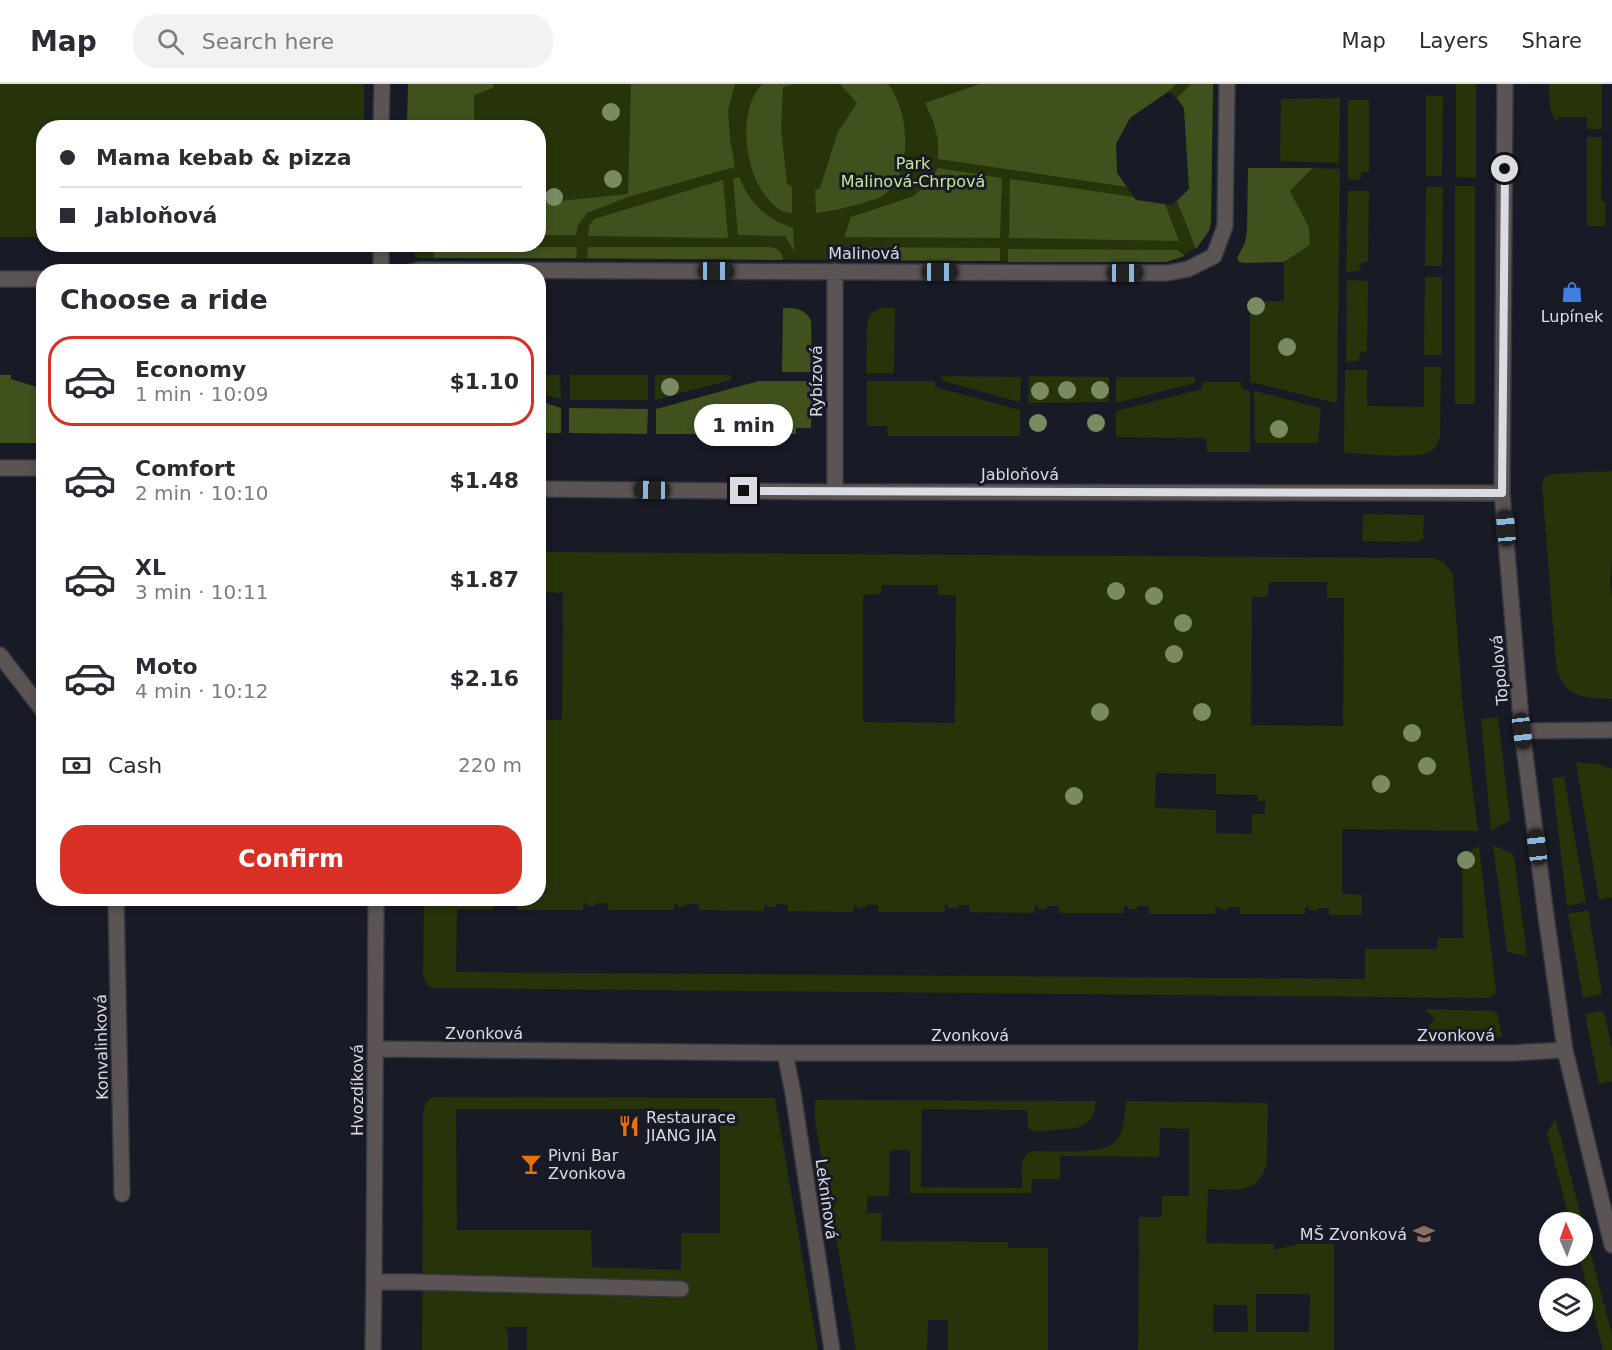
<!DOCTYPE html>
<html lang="en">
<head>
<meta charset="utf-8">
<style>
  body { margin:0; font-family:"DejaVu Sans",sans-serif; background:#f2f2f3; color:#2b2b33; height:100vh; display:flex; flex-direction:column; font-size:22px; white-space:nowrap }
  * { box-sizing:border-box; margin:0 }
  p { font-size:20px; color:#7c7c81 }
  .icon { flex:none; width:33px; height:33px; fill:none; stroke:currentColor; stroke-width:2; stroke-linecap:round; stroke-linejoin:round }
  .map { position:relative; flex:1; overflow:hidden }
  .drawer { position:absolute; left:36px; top:180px; width:510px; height:642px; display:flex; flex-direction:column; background:#fff; border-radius:24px; box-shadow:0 3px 9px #0003 }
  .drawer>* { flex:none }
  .banner { position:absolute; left:36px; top:36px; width:510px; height:132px; border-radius:24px; box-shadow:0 3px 9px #0003; display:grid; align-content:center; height:132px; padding:0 24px; background:#fff }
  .needle { width:39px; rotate:358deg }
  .buttons { position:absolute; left:1539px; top:1128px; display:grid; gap:12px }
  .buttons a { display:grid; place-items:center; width:54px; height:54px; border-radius:50%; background:#fff; box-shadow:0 3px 9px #0003; font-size:30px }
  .end { position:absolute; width:27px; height:27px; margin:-14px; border:8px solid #dadce4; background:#111; box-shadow:0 0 0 3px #111 }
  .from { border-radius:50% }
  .bubble { position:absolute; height:42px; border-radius:21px; background:#fff; box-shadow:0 3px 9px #0003; font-size:20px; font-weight:600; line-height:42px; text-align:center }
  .car { position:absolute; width:18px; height:36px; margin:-18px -9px; border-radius:8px; box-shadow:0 0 4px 2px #0007; background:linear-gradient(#222 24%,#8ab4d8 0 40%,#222 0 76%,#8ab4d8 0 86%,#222 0) }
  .banner b { display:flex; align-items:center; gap:21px; height:57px; font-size:22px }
  .banner b+b { border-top:2px solid #e1e1e2 }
  .banner i { width:15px; height:15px; background:#2b2b33 }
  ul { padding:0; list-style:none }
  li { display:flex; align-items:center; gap:18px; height:90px; margin:0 12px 9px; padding:0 12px; border:3px solid transparent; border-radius:24px }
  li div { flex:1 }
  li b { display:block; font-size:22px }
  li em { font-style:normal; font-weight:600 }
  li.current { border-color:#d93025 }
  li>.icon { width:54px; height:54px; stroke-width:1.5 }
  h2 { padding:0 24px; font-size:27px; line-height:72px }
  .pay { display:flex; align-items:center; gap:15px; height:66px; padding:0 24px; font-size:22px }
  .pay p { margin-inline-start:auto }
  .button { display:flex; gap:12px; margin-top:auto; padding:12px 24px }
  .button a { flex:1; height:69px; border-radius:24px; background:#d93025; color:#fff; font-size:24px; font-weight:600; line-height:69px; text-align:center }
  header { display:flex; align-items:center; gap:36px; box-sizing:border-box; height:84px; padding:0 30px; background:#fff; border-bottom:2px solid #e1e1e2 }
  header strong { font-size:28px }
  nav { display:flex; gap:33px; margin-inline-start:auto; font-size:21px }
  .search { width:420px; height:54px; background:#f2f2f3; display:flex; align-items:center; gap:15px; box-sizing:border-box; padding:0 21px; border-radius:24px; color:#7c7c81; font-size:22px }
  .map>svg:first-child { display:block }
</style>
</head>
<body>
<header>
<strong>Map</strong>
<div class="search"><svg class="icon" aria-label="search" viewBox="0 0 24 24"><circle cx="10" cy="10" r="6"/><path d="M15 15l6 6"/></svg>Search here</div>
<nav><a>Map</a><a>Layers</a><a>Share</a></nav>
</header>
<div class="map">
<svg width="1612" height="1266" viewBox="0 0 1612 1266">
  <rect width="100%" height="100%" fill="#181a25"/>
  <path fill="#27340a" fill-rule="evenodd" d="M0,0H364V43L44,44L43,153H0Z
    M408,0H1213L1211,139C1205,161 1187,172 1166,178L416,174L412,161L538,160V44H407ZM1169,7L1184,24L1189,105L1172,121L1136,116L1117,89L1116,60L1130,34Z
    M1456,0H1476V94L1456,93Z
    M1549,0H1602V45H1587V33H1558V38C1548,29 1549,13 1549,0Z
    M1426,11L1443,12L1442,92H1426Z
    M1340,14L1339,79L1280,77L1281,15Z
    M1348,16H1369V88H1362L1360,96L1348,95Z
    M1587,53H1602L1601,117L1605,118V142H1587Z
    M1313,84L1340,85L1337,319L1250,298V218L1284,217V178L1310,161L1309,143L1290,107Z
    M1455,102H1475V320H1455Z
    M1426,103H1443L1442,182H1425Z
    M1348,107H1369L1368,178H1362L1359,187L1346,188Z
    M60,161L364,160V161L361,167H356L61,165Z
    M1425,193H1442V271H1424Z
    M1347,196L1368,197L1367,267L1361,268L1358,277L1346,278Z
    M881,224H895L894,289H866L867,241C869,231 872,227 881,224Z
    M1424,283H1441L1440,352C1439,359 1436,364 1430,368C1418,375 1361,370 1344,369L1345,286H1367V322L1424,323Z
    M538,291H560L561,315L539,309Z
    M570,291H648V316H570Z
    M655,291H731V296L655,316Z
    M942,292L1021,293L1020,318L943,297Z
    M1029,292L1109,293V318L1028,319Z
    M1116,293H1195V299L1116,319Z
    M867,297H935V303L1020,326V352H888L887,342H867Z
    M1202,298H1241L1242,305L1250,307V368H1207L1206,354L1116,353V327L1202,305Z
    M1254,307L1321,324L1318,359H1255Z
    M1612,387V475L1610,498L1612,513V615C1584,614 1563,614 1556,581L1542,399L1545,393L1552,390Z
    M1363,430L1424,431L1423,455L1416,458L1362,457Z
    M539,468L1434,474L1445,479L1453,491L1463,626L1478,747L1342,745V810L1362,811V831H1329V824H1318L1317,827L1309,826L1308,823L1305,824V830H1240V823H1228V826L1219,825V823H1215V830H1149V822H1137V825H1128L1127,822H1124V829H1059V822H1047V825H1038V822H1035L1034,829L970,828L969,821H958L957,824H948V821H944L945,828H878V821H866V823L857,824V821H854L853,828L788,827V821L776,820V823H767V820L764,821V827L699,826L698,820H687L686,822L678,823V820H674V826H608L607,819H596L595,822H587V819H583V826H517V819H505V822H497V819H493V825H457L456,888L1365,895V865H1437L1438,854H1463L1462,778C1466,770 1470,765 1479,762L1496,907L1494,911L1488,914L433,904L427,901L423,892L424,815L538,814L539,636H562L563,509L539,508ZM1269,498H1327V514H1344L1343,642L1251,641L1252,513H1268ZM881,501H938V511H956L955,639L863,638V511L881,510ZM1156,689L1216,690V710L1258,711V717H1265V730H1252V750L1216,749V726L1155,724Z
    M1498,633L1510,736L1491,747L1481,635Z
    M1576,678L1598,680L1612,685V813L1599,816Z
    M1564,693L1586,818L1567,822L1552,694Z
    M1493,761L1514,771L1527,872L1507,868Z
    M1588,826L1602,910L1583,914L1568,830Z
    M1424,925L1493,927L1497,929L1498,932L1502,952L1487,957L1413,956L1435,935Z
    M1600,927L1605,931L1612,965V997L1599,1000L1585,930Z
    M433,1013L775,1014L818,1266H527V1245L529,1243H505L508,1248V1266H422L423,1031C424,1022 425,1018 433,1013ZM456,1025H720V1149H681V1186L592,1183L591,1146H457Z
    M815,1016L1096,1017C1094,1044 1078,1045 1054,1046C1046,1047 1038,1048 1030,1046L1028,1042L1027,1026L922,1025L921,1103L1022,1104C1023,1091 1017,1073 1032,1067C1051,1067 1102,1071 1115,1058C1125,1049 1124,1029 1126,1017L1268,1019L1267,1077C1260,1111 1236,1106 1208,1105L1206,1159L1274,1160V1166L1298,1160H1334V1266H1138L1139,1133H1162V1112H1189V1045L1160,1044L1159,1073L1060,1072V1095H1032L1031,1109H910V1066H890L889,1112L867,1113V1129H882L881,1157L1008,1158V1164H1048V1266H948V1236H928L927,1266H856L815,1038ZM1256,1210H1310L1309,1248H1256ZM1213,1221H1247L1248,1248H1213Z
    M1555,1035L1560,1051L1612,1251V1266H1603L1579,1172H1582V1138H1570L1547,1049Z"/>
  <path fill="#40511d" d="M408,0H493V4L474,11V43L407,44Z
    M631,0H735L728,26L730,55L735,83L628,113L587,129L578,141L576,151H539V119L628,110Z
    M762,0H795L783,3L781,45L787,100L792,103V129C781,129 777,124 769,116C745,91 736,28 762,0Z
    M840,0H888C910,28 915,94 879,114C875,116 870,116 866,118C849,123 833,127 816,129L815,106L820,104L838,48L857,19Z
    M980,0H1176L1169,7L1130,34L1116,60L1117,89L1127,103L938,75V55L933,37L925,19Z
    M1191,0H1213L1211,139L1209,147L1196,165L1177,117L1189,105L1184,24L1177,14Z
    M938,84L1002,94L1000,154L844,153L851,133L914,112L930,97Z
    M1248,84H1313L1290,107L1309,143L1310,161L1284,178L1244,179L1239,178L1237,174L1245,159L1247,145Z
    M739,93C751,121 765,134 793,144L794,167L785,152L738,151L733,95Z
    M1010,95L1134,113L1136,116L1165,120L1179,157L1009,154Z
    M723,96L728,154L588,152L589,142L594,135Z
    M438,163H577L576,174H434V167Z
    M588,163H768C777,164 782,166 783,176L587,174Z
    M845,163L1000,164V177L829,176C831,167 837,164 845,163Z
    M1008,165L1177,166L1185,172L1166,178H1008Z
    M783,224C795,224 804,224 811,236L812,288H782Z
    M0,291H11V295L43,305V359H0Z
    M759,297H812L811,344H796V350H656V325Z
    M539,317L561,324V349H539Z
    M569,324L648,325L647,350L569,349Z"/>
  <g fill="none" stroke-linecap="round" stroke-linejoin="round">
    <defs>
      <path id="minor" d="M381,44L382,0
        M835,187V408
        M381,188V160
        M409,188L419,186L1167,189L1188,185L1214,172L1225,142L1227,0
        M0,195H44
        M0,571L44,628
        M1522,647L1612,646
        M116,814L122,1110
        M375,965L785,969H1512L1565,966
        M785,969L793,1009L832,1266
        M374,1198H414L681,1205
        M373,1266L374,1198L376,814"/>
      <path id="tertiary" d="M1505,0L1502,409L1522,647L1546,832L1565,966L1612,1161
        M0,384H44
        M538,405L835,408L1502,409"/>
    </defs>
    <use href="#minor" stroke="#333540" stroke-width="18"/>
    <use href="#tertiary" stroke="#333540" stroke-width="18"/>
    <use href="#minor" stroke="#5c5454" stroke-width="15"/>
    <use href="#tertiary" stroke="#5c5454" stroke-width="15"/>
  </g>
  <g fill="#7a8b64">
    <circle cx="611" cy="28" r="9"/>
    <circle cx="613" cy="95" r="9"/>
    <circle cx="554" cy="113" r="9"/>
    <circle cx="1256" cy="222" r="9"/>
    <circle cx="1287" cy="263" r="9"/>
    <circle cx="670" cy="303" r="9"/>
    <circle cx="1067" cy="306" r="9"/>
    <circle cx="1100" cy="306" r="9"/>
    <circle cx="1040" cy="307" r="9"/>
    <circle cx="1038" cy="339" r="9"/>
    <circle cx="1096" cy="339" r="9"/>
    <circle cx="1279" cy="345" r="9"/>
    <circle cx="1116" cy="507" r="9"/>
    <circle cx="1154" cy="512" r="9"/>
    <circle cx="1183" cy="539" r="9"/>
    <circle cx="1174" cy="570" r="9"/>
    <circle cx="1100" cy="628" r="9"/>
    <circle cx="1202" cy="628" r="9"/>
    <circle cx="1412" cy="649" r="9"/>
    <circle cx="1427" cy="682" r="9"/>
    <circle cx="1381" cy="700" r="9"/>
    <circle cx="1074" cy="712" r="9"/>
    <circle cx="1466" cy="776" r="9"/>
  </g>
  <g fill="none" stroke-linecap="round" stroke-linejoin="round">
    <path stroke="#dadce4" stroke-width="8" d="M744,407L1502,409L1505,85"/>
  </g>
  <defs>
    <symbol id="shop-bare" viewBox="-9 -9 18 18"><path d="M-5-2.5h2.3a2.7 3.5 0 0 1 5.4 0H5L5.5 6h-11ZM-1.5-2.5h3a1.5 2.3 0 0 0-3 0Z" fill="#3f7fe0" stroke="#181a25" stroke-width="2.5" paint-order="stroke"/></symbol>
    <symbol id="restaurant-bare" viewBox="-9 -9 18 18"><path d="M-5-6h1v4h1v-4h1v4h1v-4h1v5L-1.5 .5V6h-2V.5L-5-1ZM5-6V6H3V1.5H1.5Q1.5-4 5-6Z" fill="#e8710a" stroke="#181a25" stroke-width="2.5" paint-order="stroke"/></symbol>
    <symbol id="bar-bare" viewBox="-9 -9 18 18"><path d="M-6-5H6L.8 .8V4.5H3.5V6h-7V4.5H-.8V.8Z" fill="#e8710a" stroke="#181a25" stroke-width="2.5" paint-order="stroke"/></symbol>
    <symbol id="school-bare" viewBox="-9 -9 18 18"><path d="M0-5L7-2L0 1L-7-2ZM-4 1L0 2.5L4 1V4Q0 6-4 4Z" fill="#8d6e63" stroke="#181a25" stroke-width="2.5" paint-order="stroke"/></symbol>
  </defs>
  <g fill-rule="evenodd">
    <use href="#shop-bare" x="1557" y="193" width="30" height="30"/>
    <use href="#restaurant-bare" x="614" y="1027" width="30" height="30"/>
    <use href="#bar-bare" x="516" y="1065" width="30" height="30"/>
    <use href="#school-bare" x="1409" y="1135" width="30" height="30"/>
  </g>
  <g text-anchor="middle" stroke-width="6" stroke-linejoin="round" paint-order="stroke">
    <g font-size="16" fill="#cae797" stroke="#181a25">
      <text x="913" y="85">Park<tspan x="913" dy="18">Malinová-Chrpová</tspan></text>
    </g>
    <g font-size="16" fill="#dadce4" stroke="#181a25">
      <text x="864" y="175">Malinová</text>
      <text transform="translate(816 297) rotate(-90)" y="6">Rybízová</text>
      <text x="1020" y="396">Jabloňová</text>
      <text transform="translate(1499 586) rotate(-95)" y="6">Topolová</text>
      <text x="484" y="955">Zvonková</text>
      <text x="970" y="957">Zvonková</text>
      <text x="1456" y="957">Zvonková</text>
      <text transform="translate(101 963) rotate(-91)" y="6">Konvalinková</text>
      <text transform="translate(357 1006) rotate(-90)" y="6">Hvozdíková</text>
      <text transform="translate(827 1115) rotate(82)" y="6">Leknínová</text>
    </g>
    <g font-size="16" fill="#dadce4" stroke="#181a25" text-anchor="start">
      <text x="1572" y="238" text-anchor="middle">Lupínek</text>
      <text x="646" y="1039">Restaurace<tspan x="646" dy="18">JIANG JIA</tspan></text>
      <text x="548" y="1077">Pivni Bar<tspan x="548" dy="18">Zvonkova</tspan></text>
      <text x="1407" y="1156" text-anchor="end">MŠ Zvonková</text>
    </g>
  </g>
</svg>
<div class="buttons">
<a><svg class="needle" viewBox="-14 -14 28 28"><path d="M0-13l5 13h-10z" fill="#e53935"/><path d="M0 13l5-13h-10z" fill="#7c7c81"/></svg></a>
<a><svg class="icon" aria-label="layers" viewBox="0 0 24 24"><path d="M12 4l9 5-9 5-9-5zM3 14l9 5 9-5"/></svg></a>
</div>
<i class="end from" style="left:1505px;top:85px"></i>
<i class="end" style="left:744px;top:407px"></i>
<div class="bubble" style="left:694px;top:320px;width:99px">1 min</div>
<i class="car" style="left:716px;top:187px;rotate:90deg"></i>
<i class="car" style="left:940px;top:188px;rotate:90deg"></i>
<i class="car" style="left:1125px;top:189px;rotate:90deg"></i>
<i class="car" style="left:652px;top:406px;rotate:271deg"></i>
<i class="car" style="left:1506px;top:444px;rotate:355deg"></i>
<i class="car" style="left:1522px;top:647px;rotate:173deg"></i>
<i class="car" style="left:1537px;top:763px;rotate:353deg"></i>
<div class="banner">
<b><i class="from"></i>Mama kebab &amp; pizza</b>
<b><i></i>Jabloňová</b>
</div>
<section class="drawer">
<h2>Choose a ride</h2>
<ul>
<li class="current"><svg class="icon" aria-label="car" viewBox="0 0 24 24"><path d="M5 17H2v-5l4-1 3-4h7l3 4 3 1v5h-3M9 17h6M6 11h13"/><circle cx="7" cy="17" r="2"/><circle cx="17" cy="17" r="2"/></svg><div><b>Economy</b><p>1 min · 10:09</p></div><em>$1.10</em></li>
<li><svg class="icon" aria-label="car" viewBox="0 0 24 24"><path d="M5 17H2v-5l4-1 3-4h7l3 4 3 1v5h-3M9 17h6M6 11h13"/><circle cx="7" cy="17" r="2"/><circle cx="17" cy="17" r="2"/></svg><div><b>Comfort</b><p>2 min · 10:10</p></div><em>$1.48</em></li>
<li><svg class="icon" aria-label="car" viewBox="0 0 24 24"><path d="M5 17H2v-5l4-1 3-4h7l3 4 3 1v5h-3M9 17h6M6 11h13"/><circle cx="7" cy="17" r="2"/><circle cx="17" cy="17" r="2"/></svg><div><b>XL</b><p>3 min · 10:11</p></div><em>$1.87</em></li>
<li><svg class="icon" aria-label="car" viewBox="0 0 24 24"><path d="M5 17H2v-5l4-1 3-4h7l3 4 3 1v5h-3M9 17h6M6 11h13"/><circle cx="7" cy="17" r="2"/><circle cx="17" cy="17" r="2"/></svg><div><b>Moto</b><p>4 min · 10:12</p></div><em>$2.16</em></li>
</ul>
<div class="pay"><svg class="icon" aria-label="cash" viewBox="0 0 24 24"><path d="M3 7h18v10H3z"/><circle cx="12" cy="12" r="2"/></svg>Cash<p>220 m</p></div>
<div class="button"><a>Confirm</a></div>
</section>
</div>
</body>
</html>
